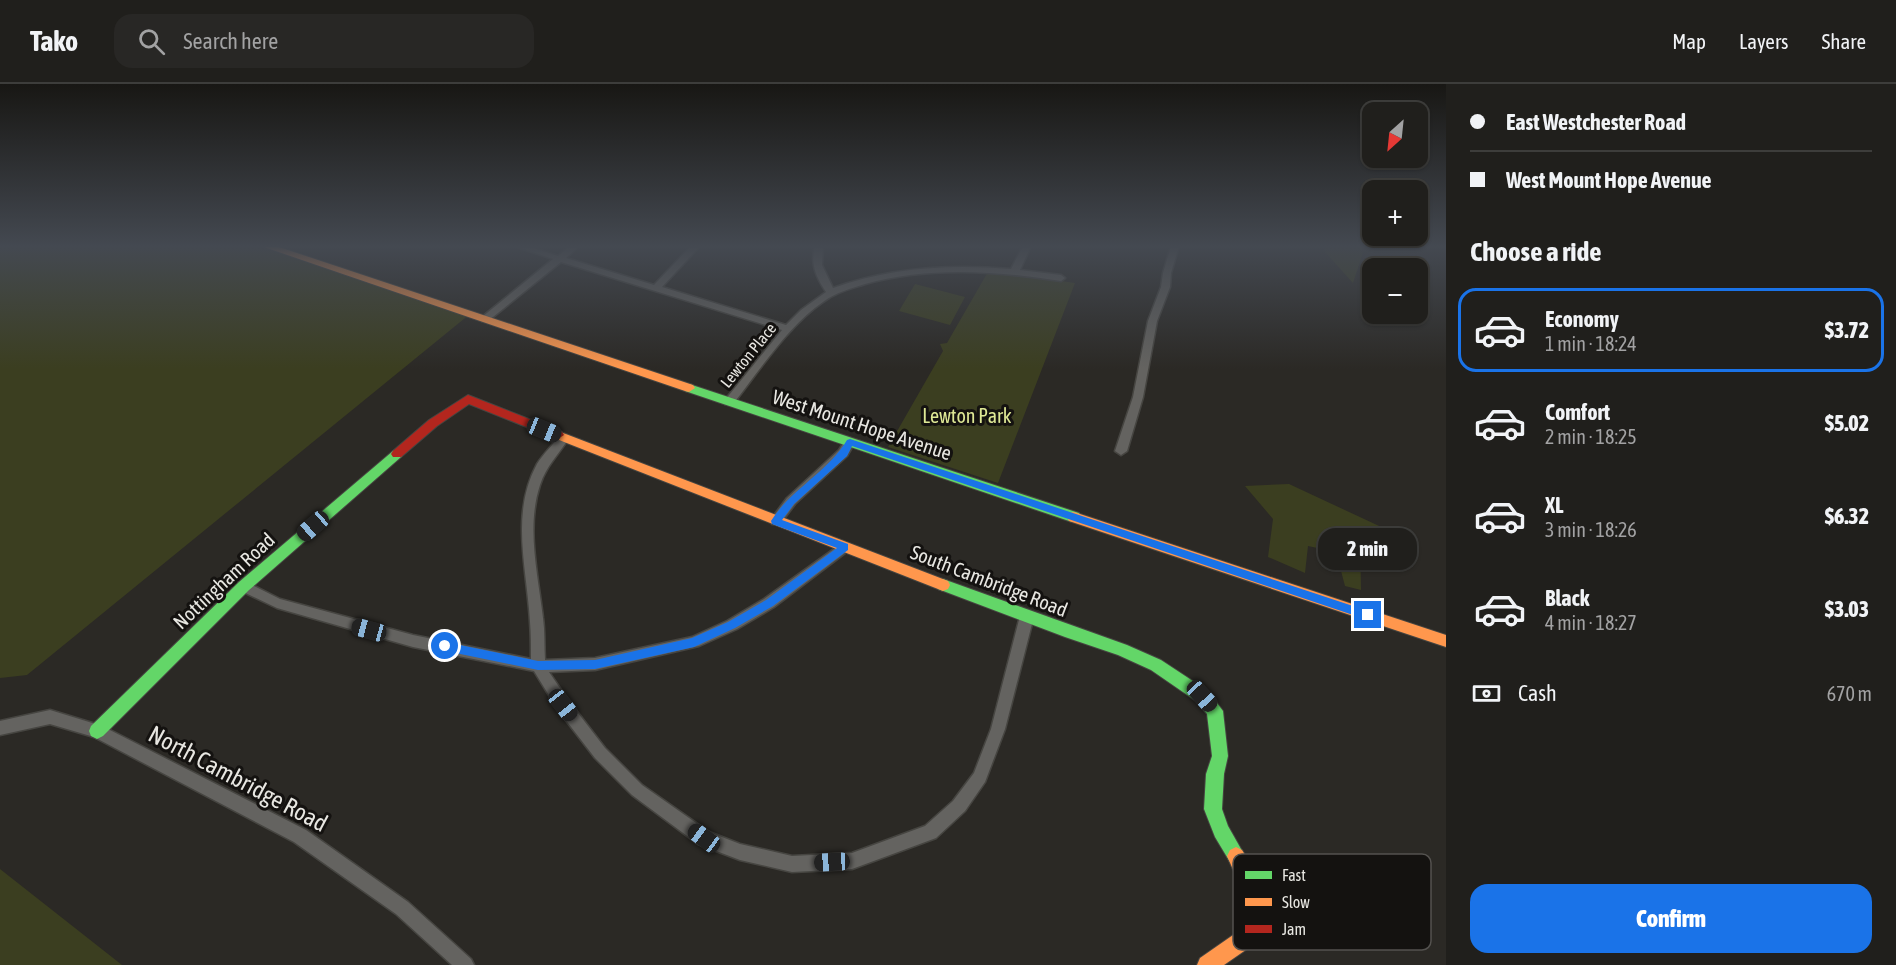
<!DOCTYPE html>
<html lang="en">
<head>
<meta charset="utf-8">
<style>
  body { margin:0; font-family:"Asap Condensed",sans-serif; background:#282725; color:#f1f3f6; height:100vh; display:flex; flex-direction:column; font-size:22px; white-space:nowrap }
  * { box-sizing:border-box; margin:0 }
  p { font-size:20px; color:#a2a2a3 }
  .icon { flex:none; width:33px; height:33px; fill:none; stroke:currentColor; stroke-width:2; stroke-linecap:round; stroke-linejoin:round }
  .map { position:relative; flex:1; overflow:hidden }
  .details { display:flex; flex-direction:column; background:#201f1c; width:450px }
  .details>* { flex:none }
  .banner { display:grid; align-content:center; height:132px; padding:0 24px; background:#201f1c }
  .needle { width:39px; rotate:207deg }
  .fabs { position:absolute; left:1362px; top:18px; display:grid; gap:12px }
  .fabs a { display:grid; place-items:center; width:66px; height:66px; border-radius:12px; background:#201f1c; box-shadow:0 2px 4px #0004,0 0 0 2px #3d3d3b; font-size:30px }
  .end { position:absolute; width:27px; height:27px; margin:-14px; border:8px solid #1a73e8; background:#fff; box-shadow:0 0 0 3px #fff }
  .from { border-radius:50% }
  .bubble { position:absolute; height:42px; border-radius:18px; background:#201f1c; box-shadow:0 2px 4px #0004,0 0 0 2px #3d3d3b; font-size:20px; font-weight:800; line-height:42px; text-align:center }
  .car { position:absolute; width:18px; height:36px; margin:-18px -9px; border-radius:8px; box-shadow:0 0 4px 2px #0007; background:linear-gradient(#222 24%,#8ab4d8 0 40%,#222 0 76%,#8ab4d8 0 86%,#222 0) }
  .banner b { display:flex; align-items:center; gap:21px; height:57px; font-size:22px }
  .banner b+b { border-top:2px solid #3d3d3b }
  .banner i { width:15px; height:15px; background:#f1f3f6 }
  ul { padding:0; list-style:none }
  li { display:flex; align-items:center; gap:18px; height:84px; margin:0 12px 9px; padding:0 12px; border:3px solid transparent; border-radius:18px }
  li div { flex:1 }
  li b { display:block; font-size:22px }
  li em { font-style:normal; font-weight:800 }
  li.on { border-color:#1a73e8 }
  li>.icon { width:54px; height:54px; stroke-width:1.5 }
  h2 { padding:0 24px; font-size:27px; line-height:72px }
  .pay { display:flex; align-items:center; gap:15px; height:66px; padding:0 24px; font-size:22px }
  .pay p { margin-inline-start:auto }
  .button { display:flex; gap:12px; margin-top:auto; padding:12px 24px }
  .button a { flex:1; height:69px; border-radius:18px; background:#1a73e8; color:#fff; font-size:24px; font-weight:800; line-height:69px; text-align:center }
  header { display:flex; align-items:center; gap:36px; box-sizing:border-box; height:84px; padding:0 30px; background:#201f1c; border-bottom:2px solid #3d3d3b }
  header strong { font-size:28px }
  nav { display:flex; gap:33px; margin-inline-start:auto; font-size:21px }
  .search { width:420px; height:54px; background:#282725; display:flex; align-items:center; gap:15px; box-sizing:border-box; padding:0 21px; border-radius:18px; color:#a2a2a3; font-size:22px }
  main { display:flex; flex:1; min-height:0 }
  .map>svg:first-child { display:block }
</style>
</head>
<body>
<header>
<strong>Tako</strong>
<div class="search"><svg class="icon" aria-label="search" viewBox="0 0 24 24"><circle cx="10" cy="10" r="6"/><path d="M15 15l6 6"/></svg>Search here</div>
<nav><a>Map</a><a>Layers</a><a>Share</a></nav>
</header>
<main>
<div class="map">
<svg width="1446" height="881" viewBox="0 0 1446 881">
  <rect width="100%" height="100%" fill="#2b2925"/>
  <path fill="#3b3e20" d="M0,162H267L470,230L27,591L0,594Z
    M1325,162H1360L1363,168L1353,199L1324,167Z
    M989,186L1075,199L998,399L888,363L943,267L940,260L947,259Z
    M915,200L965,213L950,241L899,227Z
    M1289,400L1392,448L1360,455L1361,506L1345,502L1336,468L1308,462L1305,489L1268,473L1273,435L1245,402Z
    M0,785L122,881H0Z"/>
  <g fill="none" stroke-linecap="round" stroke-linejoin="round">
    <defs>
      <path id="street" d="M514,162H527L558,172L570,162H579L566,174L654,201L691,162H700L662,203L786,241L801,226L826,208C816,193 810,180 815,162H823L822,181L833,204C891,183 951,180 1011,185L1023,162H1031L1020,186L1061,191L1065,194L1061,197C996,187 929,182 865,200C850,205 836,208 823,218C789,241 759,287 733,320H725L724,318L725,316L782,246L561,178L488,237H482V233L553,175Z
        M1171,162H1179L1171,189L1170,203L1157,237L1143,313L1127,367L1121,371L1115,367L1133,313L1148,237L1161,203L1163,189Z
        M564,350L569,354C559,370 546,382 540,401C526,443 538,491 543,534C545,548 544,562 545,576L595,574L692,553L727,537L764,515L841,460H849L851,463L849,466L774,523L737,545L699,562L595,586L549,588L568,616L605,664L642,701L709,748L740,760L792,772L852,769L925,742L953,717L974,689L991,645L1020,532L1022,528L1027,527L1032,528L1034,532L1005,645L985,698L965,727L936,754L852,785L792,788L740,776L698,760L632,711L595,674L558,626L534,587L413,563L277,524L239,506L238,502L239,498L244,497L280,515L413,551L531,575C531,562 531,550 530,538C527,484 510,430 537,380C543,370 553,361 560,351Z
        M850,354L855,358L847,372L795,420L780,440H772L770,437L772,434L787,414L839,366L846,355Z
        M50,626L102,642L306,746L408,818L471,875L474,881H452L396,830L294,758L94,653L50,640L0,651V637Z"/>
      <path id="fast" d="M689,300L1079,429L1081,433L1074,438L1069,437L685,307V301Z
        M397,366L401,367L403,370L401,373L249,506L103,652L97,655L91,652L89,647L91,642L239,498L393,367Z
        M943,495L1127,561L1161,576L1208,607L1223,627L1228,672L1224,690L1222,725L1228,742L1245,772L1242,778L1236,781L1230,778L1215,753L1204,725L1206,690L1212,672L1207,630L1196,617L1151,586L1118,571L1065,553L938,505L936,501L938,497Z"/>
      <path id="slow" d="M261,162H276L693,301L695,304L689,308L685,307Z
        M558,347L948,497L950,501L948,505L943,507L938,505L554,354L552,351Z
        M1074,428L1446,551V563L1069,437L1067,433L1069,429Z
        M1236,763L1242,766C1257,790 1275,825 1263,854L1224,881H1197L1200,874L1246,842L1243,808L1227,772L1230,766Z"/>
      <path id="jam" d="M468,311L562,348L564,351L558,355L554,354L469,320L437,342L401,373H393L391,370L393,367L429,336Z"/>
    </defs>
    <use href="#street" stroke="#464541" stroke-width="3"/>
    <use href="#fast" stroke="#464541" stroke-width="2"/>
    <use href="#slow" stroke="#464541" stroke-width="2"/>
    <use href="#jam" stroke="#464541" stroke-width="2"/>
    <use href="#street" fill="#646360" fill-rule="evenodd"/>
    <use href="#fast" fill="#63d668" fill-rule="evenodd"/>
    <use href="#slow" fill="#ff974d" fill-rule="evenodd"/>
    <use href="#jam" fill="#b3261e" fill-rule="evenodd"/>
  </g>
  <linearGradient id="sky" x2="0" y2="1"><stop stop-color="#181714"/><stop offset="0.57" stop-color="#444951"/><stop offset="1" stop-color="#444951" stop-opacity="0"/></linearGradient>
  <rect width="1446" height="285" fill="url(#sky)"/>
  <path fill="#1a73e8" d="M850,355L1368,527L1374,531L1368,536L852,362L847,372L794,420L782,436L848,460V466L773,522L735,544L694,563L595,585L538,586L441,566L439,562L445,558L538,577L595,576L692,554L728,538L766,516L837,464L772,440L771,437C791,405 828,388 847,356Z"/>
  <g text-anchor="middle" stroke-width="6" stroke-linejoin="round" paint-order="stroke">
    <g font-size="16" fill="#e8e7e2" stroke="#141210">
      <text transform="translate(748 271) rotate(-51)" y="6">Lewton Place</text>
    </g>
    <g font-size="20" fill="#dee895" stroke="#141210">
      <text x="967" y="339">Lewton Park</text>
    </g>
    <g font-size="20" fill="#e8e7e2" stroke="#141210">
      <text transform="translate(862 341) rotate(18)" y="7">West Mount Hope Avenue</text>
      <text transform="translate(224 497) rotate(-43)" y="7">Nottingham Road</text>
      <text transform="translate(989 497) rotate(21)" y="7">South Cambridge Road</text>
    </g>
    <g font-size="24" fill="#e8e7e2" stroke="#141210">
      <text transform="translate(238 695) rotate(28)" y="8">North Cambridge Road</text>
    </g>
  </g>
  <rect x="1233" y="770" width="198" height="96" rx="9" fill="#141210" stroke="#54524f" stroke-width="1.5"/>
  <rect x="1245" y="787" width="27" height="8" fill="#63d668"/>
  <rect x="1245" y="814" width="27" height="8" fill="#ff974d"/>
  <rect x="1245" y="841" width="27" height="8" fill="#b3261e"/>
  <g font-size="16" fill="#e8e7e2">
    <text x="1282" y="797">Fast</text>
    <text x="1282" y="824">Slow</text>
    <text x="1282" y="851">Jam</text>
  </g>
</svg>
<div class="fabs">
<a><svg class="needle" viewBox="-14 -14 28 28"><path d="M0-13l5 13h-10z" fill="#e53935"/><path d="M0 13l5-13h-10z" fill="#a2a2a3"/></svg></a>
<a>+</a>
<a>−</a>
</div>
<i class="end from" style="left:445px;top:562px"></i>
<i class="end" style="left:1368px;top:531px"></i>
<div class="bubble" style="left:1318px;top:444px;width:99px">2 min</div>
<i class="car" style="left:544px;top:346px;rotate:112deg"></i>
<i class="car" style="left:313px;top:442px;rotate:229deg"></i>
<i class="car" style="left:369px;top:546px;rotate:285deg"></i>
<i class="car" style="left:1202px;top:612px;rotate:137deg"></i>
<i class="car" style="left:563px;top:621px;rotate:142deg"></i>
<i class="car" style="left:704px;top:754px;rotate:306deg"></i>
<i class="car" style="left:832px;top:778px;rotate:267deg"></i>
</div>
<section class="details">
<div class="banner">
<b><i class="from"></i>East Westchester Road</b>
<b><i></i>West Mount Hope Avenue</b>
</div>
<h2>Choose a ride</h2>
<ul>
<li class="on"><svg class="icon" aria-label="car" viewBox="0 0 24 24"><path d="M5 17H2v-5l4-1 3-4h7l3 4 3 1v5h-3M9 17h6M6 11h13"/><circle cx="7" cy="17" r="2"/><circle cx="17" cy="17" r="2"/></svg><div><b>Economy</b><p>1 min · 18:24</p></div><em>$3.72</em></li>
<li><svg class="icon" aria-label="car" viewBox="0 0 24 24"><path d="M5 17H2v-5l4-1 3-4h7l3 4 3 1v5h-3M9 17h6M6 11h13"/><circle cx="7" cy="17" r="2"/><circle cx="17" cy="17" r="2"/></svg><div><b>Comfort</b><p>2 min · 18:25</p></div><em>$5.02</em></li>
<li><svg class="icon" aria-label="car" viewBox="0 0 24 24"><path d="M5 17H2v-5l4-1 3-4h7l3 4 3 1v5h-3M9 17h6M6 11h13"/><circle cx="7" cy="17" r="2"/><circle cx="17" cy="17" r="2"/></svg><div><b>XL</b><p>3 min · 18:26</p></div><em>$6.32</em></li>
<li><svg class="icon" aria-label="car" viewBox="0 0 24 24"><path d="M5 17H2v-5l4-1 3-4h7l3 4 3 1v5h-3M9 17h6M6 11h13"/><circle cx="7" cy="17" r="2"/><circle cx="17" cy="17" r="2"/></svg><div><b>Black</b><p>4 min · 18:27</p></div><em>$3.03</em></li>
</ul>
<div class="pay"><svg class="icon" aria-label="cash" viewBox="0 0 24 24"><path d="M3 7h18v10H3z"/><circle cx="12" cy="12" r="2"/></svg>Cash<p>670 m</p></div>
<div class="button"><a>Confirm</a></div>
</section>
</main>
</body>
</html>
